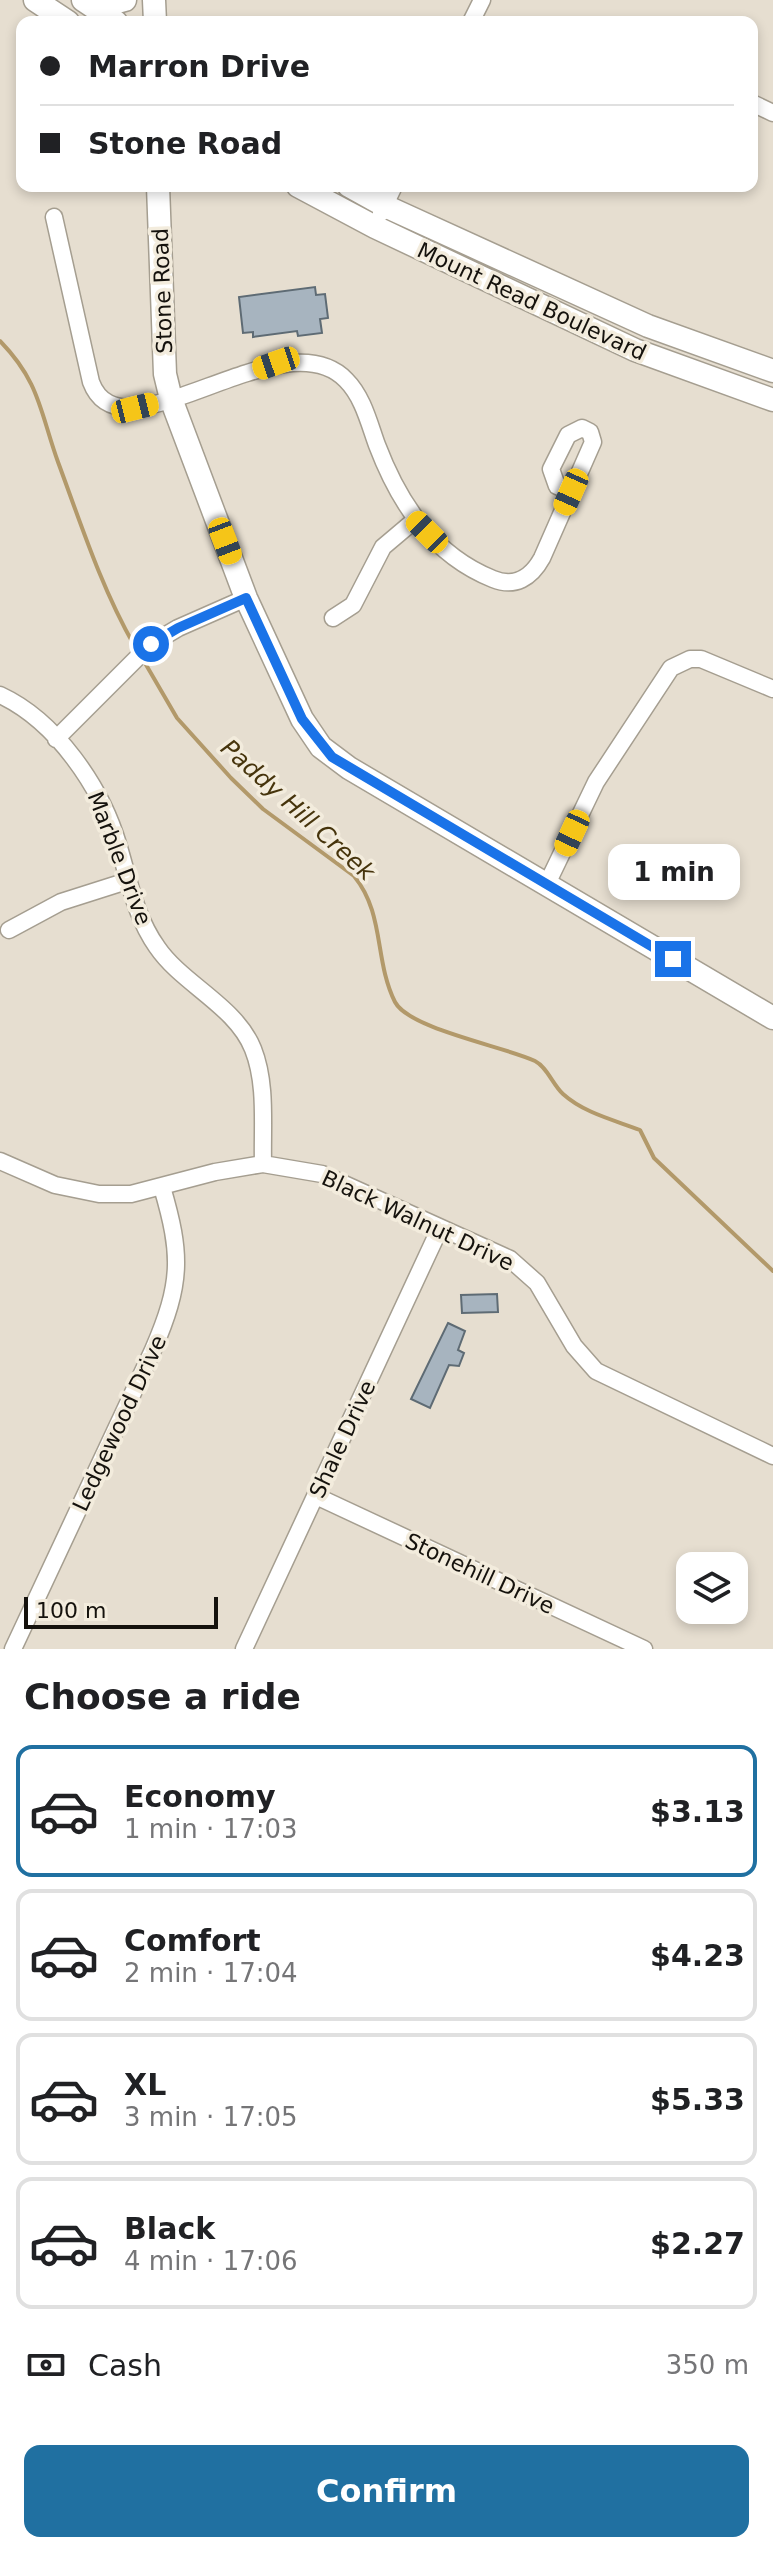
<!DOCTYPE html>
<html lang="en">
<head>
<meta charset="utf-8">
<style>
  body { margin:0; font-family:"DejaVu Sans",sans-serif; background:#f2f2f2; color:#202124; height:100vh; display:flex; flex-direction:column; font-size:30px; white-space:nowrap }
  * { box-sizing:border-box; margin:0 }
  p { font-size:26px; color:#757577 }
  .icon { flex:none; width:44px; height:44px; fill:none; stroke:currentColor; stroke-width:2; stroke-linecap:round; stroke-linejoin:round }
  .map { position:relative; height:1649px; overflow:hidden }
  .sheet { display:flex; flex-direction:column; background:#fff; flex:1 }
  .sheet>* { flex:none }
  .top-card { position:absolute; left:16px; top:16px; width:742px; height:176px; border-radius:16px; box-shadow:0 4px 12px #0003; display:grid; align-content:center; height:176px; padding:0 24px; background:#fff }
  .tools { position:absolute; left:676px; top:1552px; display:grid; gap:16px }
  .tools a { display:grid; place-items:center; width:72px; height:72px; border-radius:16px; background:#fff; box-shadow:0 4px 12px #0003; font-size:40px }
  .scale { position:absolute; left:24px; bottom:20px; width:194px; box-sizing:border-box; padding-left:8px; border:4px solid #15120d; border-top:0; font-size:22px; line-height:28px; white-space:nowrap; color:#15120d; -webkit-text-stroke:6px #f3ecdd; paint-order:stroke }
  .end { position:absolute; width:36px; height:36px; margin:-18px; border:10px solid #1a73e8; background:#fff; box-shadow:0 0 0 4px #fff }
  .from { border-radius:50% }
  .bubble { position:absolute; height:56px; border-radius:16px; background:#fff; box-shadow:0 4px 12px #0003; font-size:26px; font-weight:800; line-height:56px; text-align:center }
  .car { position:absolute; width:24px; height:48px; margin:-24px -12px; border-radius:10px; box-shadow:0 0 6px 2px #0007; background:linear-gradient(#f5c518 24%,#345 0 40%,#f5c518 0 76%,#345 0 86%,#f5c518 0) }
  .top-card b { display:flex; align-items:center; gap:28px; height:76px; font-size:30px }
  .top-card b+b { border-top:2px solid #e0e0e0 }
  .top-card i { width:20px; height:20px; background:#202124 }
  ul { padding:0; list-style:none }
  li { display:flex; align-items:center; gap:24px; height:132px; margin:0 16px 12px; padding:0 8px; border:4px solid #e0e0e0; border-radius:16px }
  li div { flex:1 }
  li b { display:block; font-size:30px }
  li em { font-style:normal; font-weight:800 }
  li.current { border-color:#2070a1 }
  li>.icon { width:72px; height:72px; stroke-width:1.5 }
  h2 { padding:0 24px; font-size:36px; line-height:96px }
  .pay { display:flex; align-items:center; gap:20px; height:88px; padding:0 24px; font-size:30px }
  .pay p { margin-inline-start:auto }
  .cta { display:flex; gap:16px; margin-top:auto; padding:16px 24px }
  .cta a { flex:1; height:92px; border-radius:16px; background:#2070a1; color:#fff; font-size:32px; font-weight:800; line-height:92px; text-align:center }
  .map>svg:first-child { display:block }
</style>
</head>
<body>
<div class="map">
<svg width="773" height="1649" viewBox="0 0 773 1649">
  <rect width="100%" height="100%" fill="#e6ded0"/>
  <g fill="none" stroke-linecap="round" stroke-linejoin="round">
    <path stroke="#b2996a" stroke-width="4" d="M0,341C40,382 40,412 58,462C81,524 101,587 134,645
      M145,663L177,718L231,778L263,809L354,876C385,914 374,960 395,1002C409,1029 506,1047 535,1061C547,1067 553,1085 563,1094C584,1113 614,1120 640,1130L654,1158L773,1271"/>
  </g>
  <path fill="#a7b4bf" stroke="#5e6b74" stroke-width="2" d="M315,287L316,295L325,294L328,318L320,319L322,333L298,336L297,331L253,337V332L243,333L239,297Z
    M497,1294L498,1312L462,1313L461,1295Z
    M448,1323L465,1331L458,1350L464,1353L459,1366L449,1365L430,1408L411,1399Z"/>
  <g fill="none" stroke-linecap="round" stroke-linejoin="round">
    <defs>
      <path id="street" d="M471,22L482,0
        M752,103L773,113
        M381,213L394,186
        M54,217L91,382C122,465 282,314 346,380C363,397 369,423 377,445C399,503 433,555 493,579C515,588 531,578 542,558L593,442L590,432L582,428L568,435L551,469L557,486L571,492
        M333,618L353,605L383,547L415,520
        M0,695C56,721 101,787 118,844C129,880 135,916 157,947C182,984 236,1006 253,1049C267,1084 262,1126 263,1164
        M56,739L151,644L178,628L246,598
        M547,884L596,782L671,668L690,659H701L773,689
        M9,930L61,902L127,881
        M0,1161L55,1185L99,1194H131L215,1172L263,1164L322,1174L510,1259L537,1283L574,1346L596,1371L773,1456
        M316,1496L644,1649
        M13,1649L153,1350C182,1283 182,1255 162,1187
        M244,1649L440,1228"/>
      <path id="secondary" d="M35,0L68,22
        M83,0L116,22
        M95,0L114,3L125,0
        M154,0L155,22
        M158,186L165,374L171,399L246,598L302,719L321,747L349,768L773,1018
        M298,186L375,227L635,350L773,400
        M349,186L385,206L648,326L773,371"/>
    </defs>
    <use href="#street" stroke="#a59e90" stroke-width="19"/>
    <use href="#secondary" stroke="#a59e90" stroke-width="25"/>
    <use href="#street" stroke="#fff" stroke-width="16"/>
    <use href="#secondary" stroke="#fff" stroke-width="22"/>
  </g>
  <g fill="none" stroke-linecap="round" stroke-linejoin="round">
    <path stroke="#1a73e8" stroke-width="10" d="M151,644L178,628L246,598L302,719L332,757L673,959"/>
  </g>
  <g text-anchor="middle" stroke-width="7" stroke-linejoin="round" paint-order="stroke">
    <g font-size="22" fill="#15120d" stroke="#f3ecdd">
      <text transform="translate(162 291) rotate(-92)" y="8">Stone Road</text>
      <text transform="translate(532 301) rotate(25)" y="8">Mount Read Boulevard</text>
      <text transform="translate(120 858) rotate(69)" y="8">Marble Drive</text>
      <text transform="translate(418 1220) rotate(25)" y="8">Black Walnut Drive</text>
      <text transform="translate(119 1423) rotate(-65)" y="8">Ledgewood Drive</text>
      <text transform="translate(342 1439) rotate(-65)" y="8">Shale Drive</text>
      <text transform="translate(480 1573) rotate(25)" y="8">Stonehill Drive</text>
    </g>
    <g font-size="24" font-style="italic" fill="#46340c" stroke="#f3ecdd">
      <text transform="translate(298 810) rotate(42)" y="8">Paddy Hill Creek</text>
    </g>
  </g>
</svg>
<div class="tools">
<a><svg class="icon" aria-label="layers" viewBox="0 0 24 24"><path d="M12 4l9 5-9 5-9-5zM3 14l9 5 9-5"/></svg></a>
</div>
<div class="scale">100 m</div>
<i class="end from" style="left:151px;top:644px"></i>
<i class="end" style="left:673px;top:959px"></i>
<div class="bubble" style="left:608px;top:844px;width:132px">1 min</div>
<i class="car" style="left:276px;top:363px;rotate:251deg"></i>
<i class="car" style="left:135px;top:408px;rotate:76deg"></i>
<i class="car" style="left:571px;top:492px;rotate:204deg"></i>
<i class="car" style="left:427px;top:532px;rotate:315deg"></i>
<i class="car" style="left:225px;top:541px;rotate:159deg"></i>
<i class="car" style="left:572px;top:833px;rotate:205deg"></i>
<div class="top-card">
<b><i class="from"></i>Marron Drive</b>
<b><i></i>Stone Road</b>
</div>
</div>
<section class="sheet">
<h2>Choose a ride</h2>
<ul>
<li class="current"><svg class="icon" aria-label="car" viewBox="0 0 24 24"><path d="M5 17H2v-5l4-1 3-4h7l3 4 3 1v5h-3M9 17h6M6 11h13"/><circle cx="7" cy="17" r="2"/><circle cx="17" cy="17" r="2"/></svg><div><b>Economy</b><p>1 min · 17:03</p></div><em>$3.13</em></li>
<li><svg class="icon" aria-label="car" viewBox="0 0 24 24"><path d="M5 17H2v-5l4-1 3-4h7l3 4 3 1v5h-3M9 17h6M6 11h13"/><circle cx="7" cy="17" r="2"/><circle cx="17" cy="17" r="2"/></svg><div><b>Comfort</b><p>2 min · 17:04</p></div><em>$4.23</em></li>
<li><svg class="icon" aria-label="car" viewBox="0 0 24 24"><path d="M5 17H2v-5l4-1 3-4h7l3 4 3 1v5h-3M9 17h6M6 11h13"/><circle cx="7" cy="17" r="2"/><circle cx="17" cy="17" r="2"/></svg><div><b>XL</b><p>3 min · 17:05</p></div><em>$5.33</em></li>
<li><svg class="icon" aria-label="car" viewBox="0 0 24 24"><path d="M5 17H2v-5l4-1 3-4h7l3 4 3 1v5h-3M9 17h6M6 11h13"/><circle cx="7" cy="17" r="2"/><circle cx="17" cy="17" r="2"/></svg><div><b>Black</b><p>4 min · 17:06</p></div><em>$2.27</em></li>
</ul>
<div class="pay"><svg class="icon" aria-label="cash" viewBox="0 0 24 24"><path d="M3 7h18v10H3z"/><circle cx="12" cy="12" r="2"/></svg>Cash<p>350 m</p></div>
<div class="cta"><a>Confirm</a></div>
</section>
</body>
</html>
